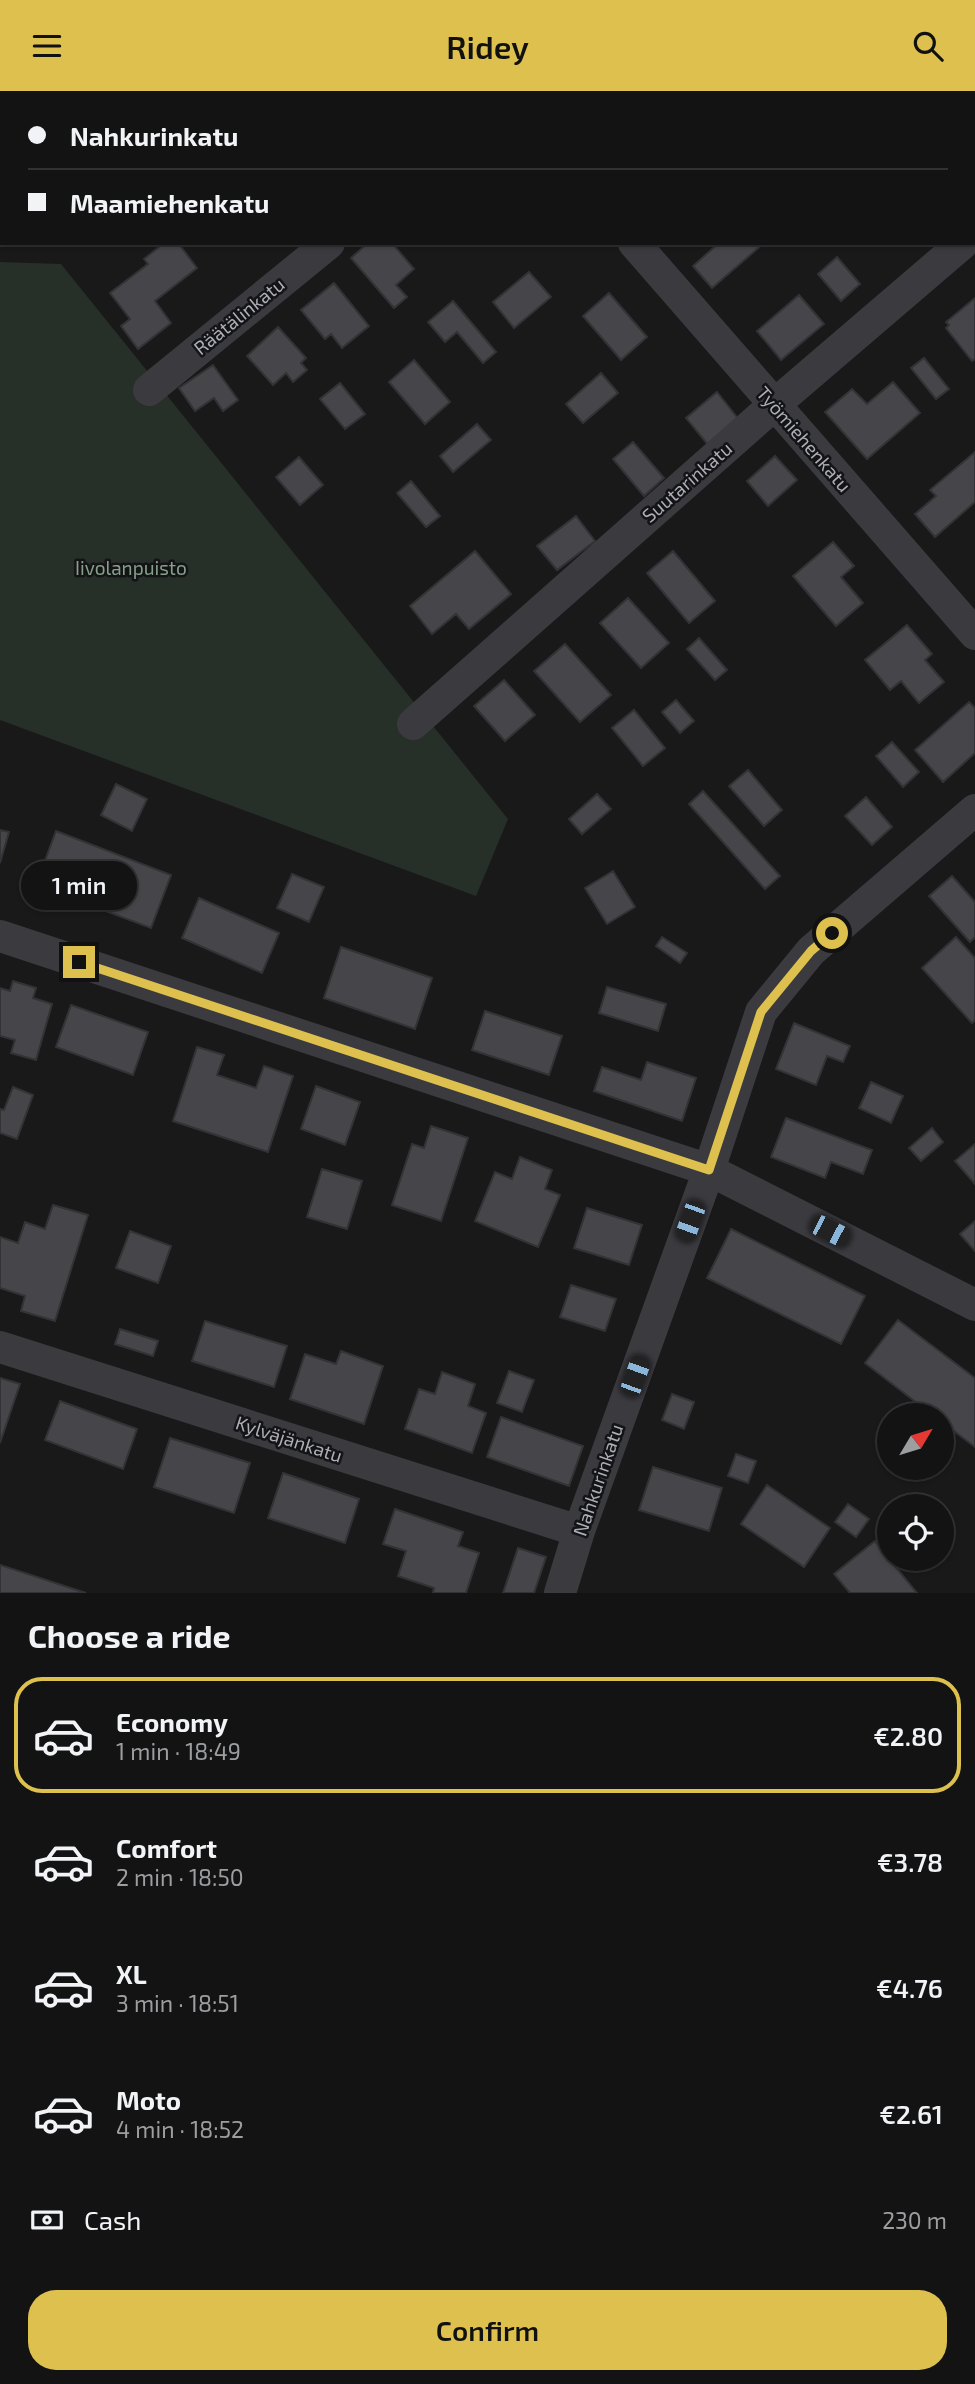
<!DOCTYPE html>
<html lang="en">
<head>
<meta charset="utf-8">
<style>
  body { margin:0; font-family:"Exo 2",sans-serif; background:#202022; color:#f1f3f6; height:100vh; display:flex; flex-direction:column; font-size:26px; white-space:nowrap }
  * { box-sizing:border-box; margin:0 }
  p { font-size:23px; color:#9d9ea0 }
  .icon { flex:none; width:38px; height:38px; fill:none; stroke:currentColor; stroke-width:2; stroke-linecap:round; stroke-linejoin:round }
  .map { position:relative; height:1502px; overflow:hidden }
  .details { display:flex; flex-direction:column; background:#131314; flex:1 }
  .details>* { flex:none }
  .guide { position:absolute; left:0px; top:0px; width:976px; height:154px; box-shadow:0 2px 5px #0004,0 0 0 2px #323234; display:grid; align-content:center; height:154px; padding:0 28px; background:#131314 }
  .needle { width:46px; rotate:52deg }
  .tools { position:absolute; left:877px; top:1312px; display:grid; gap:14px }
  .tools a { display:grid; place-items:center; width:77px; height:77px; border-radius:50%; background:#131314; box-shadow:0 2px 5px #0004,0 0 0 2px #323234; font-size:35px }
  .end { position:absolute; width:32px; height:32px; margin:-16px; border:9px solid #ddc04e; background:#111; box-shadow:0 0 0 4px #111 }
  .from { border-radius:50% }
  .bubble { position:absolute; height:49px; border-radius:24px; background:#131314; box-shadow:0 2px 5px #0004,0 0 0 2px #323234; font-size:23px; font-weight:600; line-height:49px; text-align:center }
  .car { position:absolute; width:21px; height:42px; margin:-21px -10px; border-radius:9px; box-shadow:0 0 5px 2px #0007; background:linear-gradient(#222 24%,#8ab4d8 0 40%,#222 0 76%,#8ab4d8 0 86%,#222 0) }
  .guide b { display:flex; align-items:center; gap:24px; height:66px; font-size:26px }
  .guide b+b { border-top:2px solid #323234 }
  .guide i { width:18px; height:18px; background:#f1f3f6 }
  ul { padding:0; list-style:none }
  li { display:flex; align-items:center; gap:21px; height:116px; margin:0 14px 10px; padding:0 14px; border:4px solid transparent; border-radius:28px }
  li div { flex:1 }
  li b { display:block; font-size:26px }
  li em { font-style:normal; font-weight:600 }
  li.selected { border-color:#ddc04e }
  li>.icon { width:63px; height:63px; stroke-width:1.5 }
  h2 { padding:0 28px; font-size:32px; line-height:84px }
  .pay { display:flex; align-items:center; gap:18px; height:77px; padding:0 28px; font-size:26px }
  .pay p { margin-inline-start:auto }
  .action { display:flex; gap:14px; margin-top:auto; padding:14px 28px }
  .action a { flex:1; height:80px; border-radius:28px; background:#ddc04e; color:#111; font-size:28px; font-weight:600; line-height:80px; text-align:center }
  header { display:flex; justify-content:space-between; align-items:center; height:91px; padding:0 28px; background:#ddc04e; color:#111; font-size:32px; font-weight:600 }
  .map>svg:first-child { display:block }
</style>
</head>
<body>
<header><svg class="icon" aria-label="menu" viewBox="0 0 24 24"><path d="M4 6h16M4 12h16M4 18h16"/></svg>Ridey<svg class="icon" aria-label="search" viewBox="0 0 24 24"><circle cx="10" cy="10" r="6"/><path d="M15 15l6 6"/></svg></header>
<div class="map">
<svg width="975" height="1502" viewBox="0 0 975 1502">
  <rect width="100%" height="100%" fill="#19191a"/>
  <path fill="#272f29" d="M0,171L61,173L508,728L476,805L0,629Z"/>
  <path fill="#46464a" stroke="#333336" stroke-width="2" d="M578,0H660L576,2Z
    M164,152H178L197,177L155,210L171,232L138,258L121,235L130,228L110,202L148,173L144,168Z
    M368,152H392L414,178L396,194L407,206L394,217L351,167Z
    M719,152H764L712,197L693,175Z
    M837,166L860,193L841,210L818,183Z
    M529,181L551,206L514,237L493,211Z
    M334,192L369,235L342,257L331,243L325,248L301,219Z
    M609,202L647,246L621,269L583,225Z
    M799,204L824,233L781,269L757,240Z
    M975,207V268L972,270L946,237L949,234L946,231Z
    M453,210L496,261L483,272L457,241L445,251L428,231Z
    M278,236L306,267L301,272L307,279L293,291L286,282L273,294L247,265Z
    M924,267L949,298L936,308L911,277Z
    M414,269L450,311L425,333L389,291Z
    M213,274L238,309L223,320L214,307L195,320L179,297Z
    M601,282L618,302L583,332L566,313Z
    M893,291L920,322L867,368L825,321L852,298L867,313Z
    M340,292L365,323L345,338L320,308Z
    M717,301L740,330L709,355L686,327Z
    M477,333L491,349L453,381L440,365Z
    M633,351L664,387L644,405L613,368Z
    M975,361V411L935,446L915,423L936,405L930,399Z
    M775,365L797,389L768,415L747,390Z
    M299,366L323,394L300,414L276,386Z
    M411,390L440,425L426,436L397,402Z
    M576,425L595,450L557,479L537,455Z
    M833,451L854,475L841,486L863,512L836,535L793,485Z
    M475,460L511,503L469,538L456,523L432,543L410,515Z
    M673,460L715,510L689,532L647,482Z
    M628,507L669,552L641,577L600,532Z
    M907,534L932,563L925,569L944,591L919,612L901,590L890,599L865,569Z
    M699,547L727,579L715,589L687,558Z
    M565,553L611,604L580,631L534,580Z
    M504,589L535,624L505,650L474,615Z
    M676,609L694,630L680,642L662,621Z
    M969,611L975,617V662L943,691L915,659Z
    M634,619L665,657L643,675L612,637Z
    M892,651L919,681L903,696L876,665Z
    M748,679L782,719L764,735L729,695Z
    M116,693L147,708L132,740L101,724Z
    M703,700L780,785L765,798L689,713Z
    M597,703L611,718L582,743L569,728Z
    M866,706L892,736L872,754L845,725Z
    M0,739L9,741L0,772Z
    M56,740L171,784L151,837L36,794Z
    M613,780L635,816L607,833L585,797Z
    M292,783L324,796L309,831L277,817Z
    M952,785L975,811V846L970,851L929,805Z
    M199,807L279,842L262,882L182,847Z
    M662,846L687,862L680,872L656,855Z
    M956,846L975,867V929L972,932L922,877Z
    M341,856L432,887L415,938L324,907Z
    M13,890L36,897L33,907L52,913L36,969L11,962L15,949L0,945V897L10,900Z
    M607,896L666,913L658,940L599,922Z
    M71,914L148,941L133,984L56,956Z
    M485,920L562,945L549,984L472,959Z
    M794,932L850,955L843,971L827,965L816,994L776,978Z
    M197,956L224,964L217,984L256,997L264,975L293,985L268,1061L173,1030Z
    M647,971L696,987L682,1030L594,1000L602,976L641,989Z
    M871,991L903,1005L891,1032L859,1017Z
    M316,995L360,1011L345,1054L301,1038Z
    M13,996L33,1004L17,1048L0,1042V1018L4,1019Z
    M786,1027L872,1059L863,1083L831,1071L825,1087L771,1066Z
    M431,1035L468,1047L441,1130L392,1114L412,1053L424,1057Z
    M932,1037L943,1051L921,1070L909,1057Z
    M975,1053V1093L955,1070Z
    M520,1066L552,1079L545,1098L560,1104L538,1156L475,1130L495,1081L512,1088Z
    M322,1078L362,1090L347,1138L307,1126Z
    M53,1114L88,1124L55,1230L21,1220L25,1205L0,1197V1146L18,1152L25,1131L45,1138Z
    M587,1117L642,1134L629,1174L574,1157Z
    M975,1130V1160L960,1143Z
    M731,1138L865,1205L841,1253L707,1187Z
    M130,1140L171,1155L158,1192L116,1177Z
    M571,1194L616,1208L605,1240L560,1226Z
    M898,1229L975,1287V1356L942,1331V1325H934L865,1272Z
    M205,1230L287,1255L274,1296L192,1270Z
    M120,1238L158,1250L153,1265L115,1253Z
    M341,1260L383,1275L364,1333L290,1308L305,1263L336,1273Z
    M509,1280L534,1289L522,1321L497,1312Z
    M442,1281L475,1293L468,1315L486,1322L472,1362L405,1338L419,1298L435,1303Z
    M0,1287L20,1293L0,1352Z
    M672,1303L694,1311L684,1338L662,1329Z
    M60,1310L137,1338L123,1378L45,1349Z
    M501,1326L583,1355L569,1395L487,1366Z
    M170,1347L250,1372L234,1422L154,1396Z
    M736,1363L756,1370L748,1392L728,1385Z
    M653,1376L722,1397L709,1440L639,1419Z
    M283,1382L359,1408L345,1452L268,1427Z
    M767,1394L830,1437L804,1476L741,1433Z
    M848,1413L869,1428L856,1446L835,1431Z
    M395,1418L463,1441L458,1455L479,1462L466,1502H433L434,1497L398,1485L406,1460L383,1453Z
    M875,1450L889,1468L917,1502H850L834,1483Z
    M518,1457L546,1466L534,1502H503Z
    M0,1474L86,1502H0Z"/>
  <g fill="none" stroke-linecap="round" stroke-linejoin="round">
    <path stroke="#3a3a3f" stroke-width="32" d="M513,2L515,0
      M634,152L975,543
      M149,299L329,152
      M413,633L774,314L963,152
      M0,845L709,1079L975,1214
      M0,1256L579,1440
      M560,1502L579,1440L709,1079L761,921L811,860L975,719"/>
  </g>
  <g fill="none" stroke-linecap="round" stroke-linejoin="round">
    <path stroke="#ddc04e" stroke-width="9" d="M79,871L709,1079L761,921L811,860L832,842"/>
  </g>
  <g text-anchor="middle" stroke-width="5" stroke-linejoin="round" paint-order="stroke">
    <g font-size="19" fill="#acaeb8" stroke="#141315">
      <text transform="translate(239 225) rotate(-39)" y="7">Räätälinkatu</text>
      <text transform="translate(804 348) rotate(49)" y="7">Työmiehenkatu</text>
      <text transform="translate(687 391) rotate(-41)" y="7">Suutarinkatu</text>
      <text transform="translate(289 1348) rotate(18)" y="7">Kylväjänkatu</text>
      <text transform="translate(598 1389) rotate(-71)" y="7">Nahkurinkatu</text>
    </g>
    <g font-size="19" fill="#86a18b" stroke="#141315">
      <text x="131" y="484">Iivolanpuisto</text>
    </g>
  </g>
</svg>
<div class="tools">
<a><svg class="needle" viewBox="-14 -14 28 28"><path d="M0-13l5 13h-10z" fill="#e53935"/><path d="M0 13l5-13h-10z" fill="#9d9ea0"/></svg></a>
<a><svg class="icon" aria-label="locate" viewBox="0 0 24 24"><circle cx="12" cy="12" r="6"/><path d="M12 2v4M12 18v4M2 12h4M18 12h4"/></svg></a>
</div>
<i class="end from" style="left:832px;top:842px"></i>
<i class="end" style="left:79px;top:871px"></i>
<div class="bubble" style="left:21px;top:770px;width:116px">1 min</div>
<i class="car" style="left:690px;top:1130px;rotate:200deg"></i>
<i class="car" style="left:830px;top:1140px;rotate:117deg"></i>
<i class="car" style="left:635px;top:1285px;rotate:20deg"></i>
<div class="guide">
<b><i class="from"></i>Nahkurinkatu</b>
<b><i></i>Maamiehenkatu</b>
</div>
</div>
<section class="details">
<h2>Choose a ride</h2>
<ul>
<li class="selected"><svg class="icon" aria-label="car" viewBox="0 0 24 24"><path d="M5 17H2v-5l4-1 3-4h7l3 4 3 1v5h-3M9 17h6M6 11h13"/><circle cx="7" cy="17" r="2"/><circle cx="17" cy="17" r="2"/></svg><div><b>Economy</b><p>1 min · 18:49</p></div><em>€2.80</em></li>
<li><svg class="icon" aria-label="car" viewBox="0 0 24 24"><path d="M5 17H2v-5l4-1 3-4h7l3 4 3 1v5h-3M9 17h6M6 11h13"/><circle cx="7" cy="17" r="2"/><circle cx="17" cy="17" r="2"/></svg><div><b>Comfort</b><p>2 min · 18:50</p></div><em>€3.78</em></li>
<li><svg class="icon" aria-label="car" viewBox="0 0 24 24"><path d="M5 17H2v-5l4-1 3-4h7l3 4 3 1v5h-3M9 17h6M6 11h13"/><circle cx="7" cy="17" r="2"/><circle cx="17" cy="17" r="2"/></svg><div><b>XL</b><p>3 min · 18:51</p></div><em>€4.76</em></li>
<li><svg class="icon" aria-label="car" viewBox="0 0 24 24"><path d="M5 17H2v-5l4-1 3-4h7l3 4 3 1v5h-3M9 17h6M6 11h13"/><circle cx="7" cy="17" r="2"/><circle cx="17" cy="17" r="2"/></svg><div><b>Moto</b><p>4 min · 18:52</p></div><em>€2.61</em></li>
</ul>
<div class="pay"><svg class="icon" aria-label="cash" viewBox="0 0 24 24"><path d="M3 7h18v10H3z"/><circle cx="12" cy="12" r="2"/></svg>Cash<p>230 m</p></div>
<div class="action"><a>Confirm</a></div>
</section>
</body>
</html>
